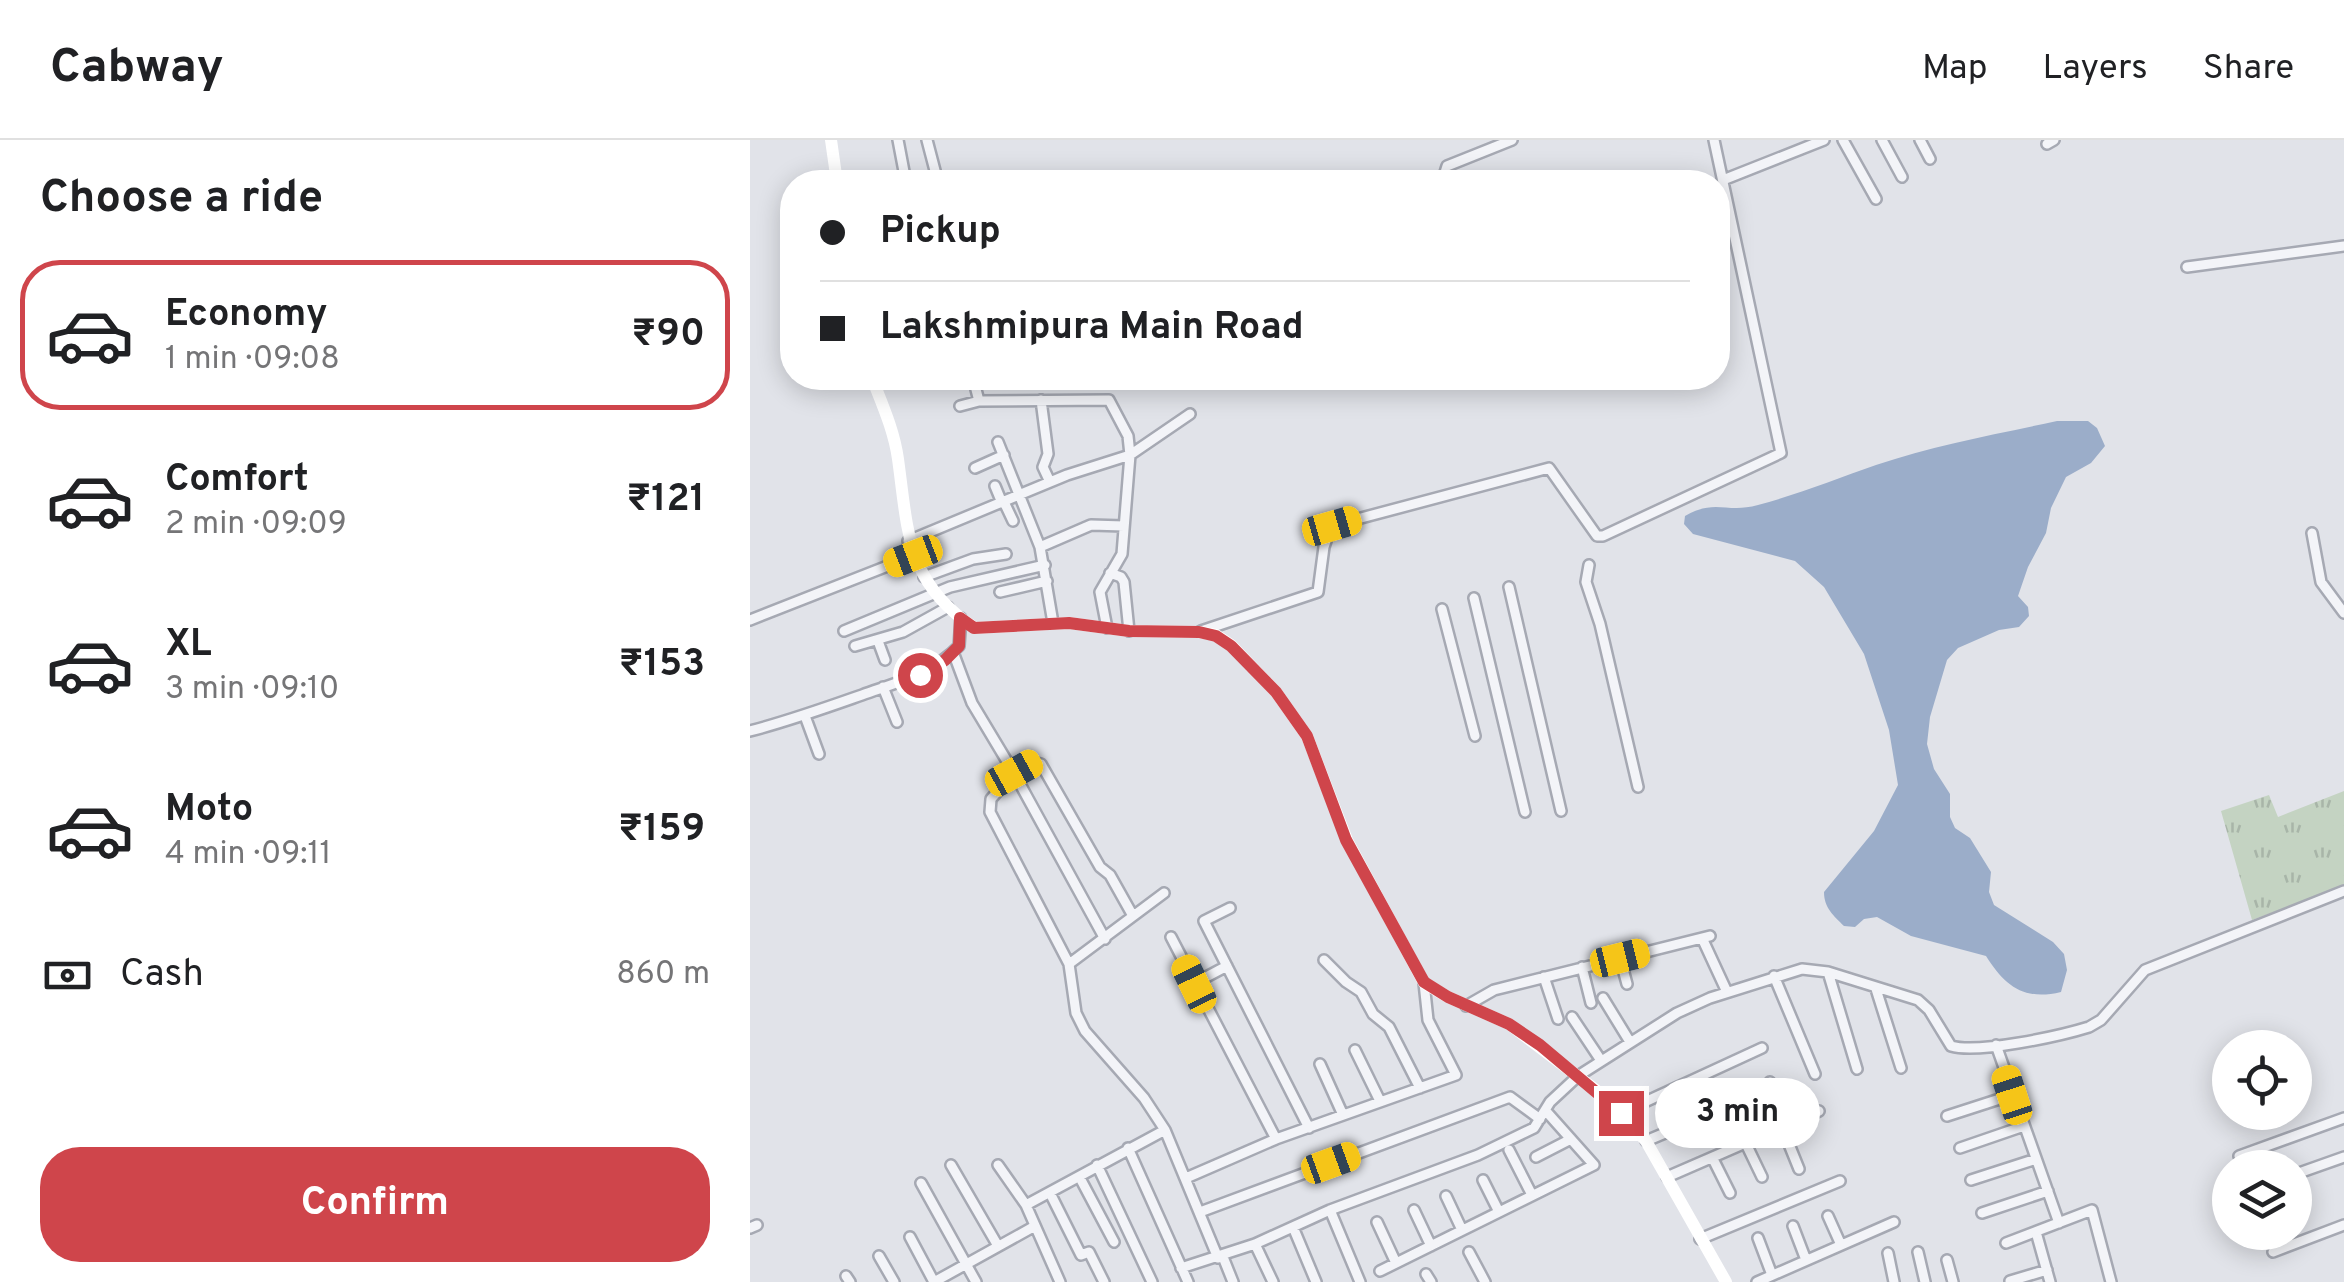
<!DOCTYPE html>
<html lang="en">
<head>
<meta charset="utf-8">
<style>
  body { margin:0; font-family:Overpass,sans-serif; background:#f6f6f6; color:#202124; height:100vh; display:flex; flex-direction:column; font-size:38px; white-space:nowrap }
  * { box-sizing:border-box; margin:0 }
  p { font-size:32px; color:#757577 }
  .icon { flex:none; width:55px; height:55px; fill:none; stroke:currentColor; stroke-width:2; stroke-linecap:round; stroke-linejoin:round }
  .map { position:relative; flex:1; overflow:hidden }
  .side { display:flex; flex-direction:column; background:#fff; width:750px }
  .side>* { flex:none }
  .top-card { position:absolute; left:30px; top:30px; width:950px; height:220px; border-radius:40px; box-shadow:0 5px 25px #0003; display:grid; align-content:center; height:220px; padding:0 40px; background:#fff }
  .fabs { position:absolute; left:1462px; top:890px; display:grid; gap:20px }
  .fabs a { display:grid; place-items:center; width:100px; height:100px; border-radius:50%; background:#fff; box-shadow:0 5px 25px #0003; font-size:50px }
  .end { position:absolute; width:45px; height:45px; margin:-22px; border:12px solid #cf454b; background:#fff; box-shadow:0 0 0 5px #fff }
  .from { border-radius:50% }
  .bubble { position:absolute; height:70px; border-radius:35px; background:#fff; box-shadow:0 5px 25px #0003; font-size:32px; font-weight:700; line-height:70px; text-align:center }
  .car { position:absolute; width:30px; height:60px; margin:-30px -15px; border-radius:12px; box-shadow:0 0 8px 2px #0007; background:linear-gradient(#f5c518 24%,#345 0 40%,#f5c518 0 76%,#345 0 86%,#f5c518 0) }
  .top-card b { display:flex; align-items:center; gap:35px; height:95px; font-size:38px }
  .top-card b+b { border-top:2px solid #e0e0e0 }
  .top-card i { width:25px; height:25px; background:#202124 }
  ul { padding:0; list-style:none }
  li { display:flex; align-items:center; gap:30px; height:150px; margin:0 20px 15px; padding:0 20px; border:5px solid transparent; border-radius:40px }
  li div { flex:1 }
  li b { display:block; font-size:38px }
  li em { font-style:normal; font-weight:700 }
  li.active { border-color:#cf454b }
  li>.icon { width:90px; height:90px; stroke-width:1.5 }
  h2 { padding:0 40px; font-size:45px; line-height:120px }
  .pay { display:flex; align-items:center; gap:25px; height:110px; padding:0 40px; font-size:38px }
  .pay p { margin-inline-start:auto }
  .button { display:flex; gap:20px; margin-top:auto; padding:20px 40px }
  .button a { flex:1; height:115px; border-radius:40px; background:#cf454b; color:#fff; font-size:40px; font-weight:700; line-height:115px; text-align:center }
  header { display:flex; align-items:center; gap:60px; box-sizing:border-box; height:140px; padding:0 50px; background:#fff; border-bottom:2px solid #e0e0e0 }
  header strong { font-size:48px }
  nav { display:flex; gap:55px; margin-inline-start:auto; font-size:35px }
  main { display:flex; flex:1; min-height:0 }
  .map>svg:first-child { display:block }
</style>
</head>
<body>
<header>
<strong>Cabway</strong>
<nav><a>Map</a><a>Layers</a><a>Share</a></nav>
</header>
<main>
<section class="side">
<h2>Choose a ride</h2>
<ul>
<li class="active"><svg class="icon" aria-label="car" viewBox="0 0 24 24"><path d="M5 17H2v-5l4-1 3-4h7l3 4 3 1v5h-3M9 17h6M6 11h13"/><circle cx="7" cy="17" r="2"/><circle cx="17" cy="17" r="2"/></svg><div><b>Economy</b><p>1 min · 09:08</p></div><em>₹90</em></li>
<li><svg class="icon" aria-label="car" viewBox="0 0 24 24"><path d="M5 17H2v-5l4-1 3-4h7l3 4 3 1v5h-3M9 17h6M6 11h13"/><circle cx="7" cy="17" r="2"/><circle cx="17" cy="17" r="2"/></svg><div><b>Comfort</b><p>2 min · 09:09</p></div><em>₹121</em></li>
<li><svg class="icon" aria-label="car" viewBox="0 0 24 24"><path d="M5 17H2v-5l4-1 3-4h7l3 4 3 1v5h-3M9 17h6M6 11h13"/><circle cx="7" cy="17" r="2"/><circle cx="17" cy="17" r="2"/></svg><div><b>XL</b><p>3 min · 09:10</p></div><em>₹153</em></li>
<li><svg class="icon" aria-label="car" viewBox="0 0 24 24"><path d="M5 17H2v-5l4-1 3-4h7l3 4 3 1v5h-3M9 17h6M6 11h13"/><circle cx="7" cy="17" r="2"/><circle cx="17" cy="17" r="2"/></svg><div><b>Moto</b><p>4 min · 09:11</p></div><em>₹159</em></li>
</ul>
<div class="pay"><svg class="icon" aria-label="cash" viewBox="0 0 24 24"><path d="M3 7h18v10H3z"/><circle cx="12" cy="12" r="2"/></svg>Cash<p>860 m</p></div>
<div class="button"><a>Confirm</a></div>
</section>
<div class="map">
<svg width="1594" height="1142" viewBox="0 0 1594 1142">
  <defs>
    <pattern id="grass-tufts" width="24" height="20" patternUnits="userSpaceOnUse" patternTransform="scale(2.5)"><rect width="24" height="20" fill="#c4d3c2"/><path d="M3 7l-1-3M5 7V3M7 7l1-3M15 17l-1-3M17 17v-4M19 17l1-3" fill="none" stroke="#a8b5a8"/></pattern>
  </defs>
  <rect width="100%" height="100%" fill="#e1e3e9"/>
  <path fill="url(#grass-tufts)" d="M1594,651V746L1502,780L1471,671L1519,655L1528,677Z"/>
  <path fill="#9badc9" d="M1307,281H1338L1347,288L1355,306L1341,323L1316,337L1301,368L1296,393L1278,427L1268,456L1278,467L1279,476L1269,487L1249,490L1208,508L1197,520L1180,577L1177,604L1184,629L1200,654V677L1205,688L1220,698L1241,732L1239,752L1244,765L1303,802L1314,814L1317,830L1311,852C1274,861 1255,846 1236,816L1161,796L1127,777L1114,779L1105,787L1094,786C1084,776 1074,768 1074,752L1124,691L1148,645L1139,590L1114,514L1074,447L1045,421L943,394L934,384L935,376C966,358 976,374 1008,365C1049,354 1086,339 1126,325C1184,305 1247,294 1307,281Z"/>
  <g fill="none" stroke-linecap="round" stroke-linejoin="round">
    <defs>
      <path id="street" d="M148,0L156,42
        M177,0L188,42
        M1093,0L1126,59
        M1132,0L1152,37
        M1170,0L1180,19
        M1297,4L1304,0
        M973,40L1074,0
        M692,42L697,26L762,0
        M1437,127L1594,106
        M223,238L229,261
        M291,260L298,314L293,327L300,342
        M210,266L229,261L359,260L378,296L380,315L372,414L350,452L357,488
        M248,302L290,407L303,483
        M225,328L254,315
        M245,346L252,363
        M254,362L263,381
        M1562,393L1571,442L1594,473
        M158,401L317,335L380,315L440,274
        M290,407L341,385L374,386
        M839,425L836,442L850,484L888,647
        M360,433L371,437L374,442L379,491
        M174,437L223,419L256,414
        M759,447L811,671
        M250,452L297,441
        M724,458L775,672
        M692,469L725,596
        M0,480L163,416
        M94,491L200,447L295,425
        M451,491L568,452L574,407L581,386L799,328L847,396H853L1031,313L964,0
        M128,501L135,520
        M105,506L153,492L198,467
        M203,512L222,563L264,633L241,659L240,672L319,824L326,873L335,891L394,958L415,990L276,1065L310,1142
        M133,547L147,582
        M55,576L69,614
        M0,591C39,581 75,568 112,555C148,542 182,534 209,506L211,478
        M480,768L454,781L559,988
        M421,797L526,999
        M952,798L977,852
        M355,799L264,633L282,622L291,624L350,727L360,735L383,776
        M870,818L877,844
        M574,820L596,842L611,852L623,874L639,887L670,948
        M319,824L414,753
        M832,827L841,863
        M1078,832L1107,929
        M1024,836L1065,934
        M794,837L808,879
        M443,844L477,826
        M1126,849L1151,928
        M853,858L880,902
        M716,866L744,850L960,796
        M822,877L850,919
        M1246,905L1309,1083
        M605,910L630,961
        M570,924L593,975
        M1020,942L1039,984
        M871,973L1012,908
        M1197,976L1262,955
        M986,983L1012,1037
        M1032,987L1049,1029
        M415,990L468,1118
        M896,1001L1005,955
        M378,1008L438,1142
        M1210,1008L1274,986
        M759,1010L782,1055
        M1489,1016L1594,978
        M786,1017L821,999
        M963,1019L980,1053
        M201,1025L248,1106
        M248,1025L276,1065
        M347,1025L402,1142
        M1546,1034L1594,1017
        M917,1037L1069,971
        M330,1038L364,1102
        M436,1038L526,999L706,935L678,880L674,843
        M733,1040L749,1072
        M1221,1040L1286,1019
        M171,1043L226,1142
        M300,1053L331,1115L339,1112L354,1142
        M696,1056L712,1090
        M580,1070L610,1142
        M664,1070L681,1106
        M450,1072L760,957L790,979
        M1232,1073L1298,1051
        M1078,1076L1091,1105
        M627,1082L646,1123
        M1043,1086L1056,1120
        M543,1087L566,1142
        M0,1088L7,1085
        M1286,1092L1300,1142
        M160,1097L184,1142L285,1086
        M1008,1098L1022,1135
        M950,1099L1090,1041
        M1256,1103L1342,1070L1361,1142
        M505,1104L523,1142
        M719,1112L735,1142
        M1168,1112L1175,1142
        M1523,1112L1594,1085
        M1138,1113L1144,1142
        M129,1116L144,1142
        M473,1117L483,1142
        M1197,1120L1203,1142
        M431,1128L505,1104L580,1070L728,1015L784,988L800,962L828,936L927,873L960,858L1052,829L1078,832L1168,860L1179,870L1201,906C1228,914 1310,896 1339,887L1351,880L1395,830L1594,751
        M630,1131L844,1025L795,970
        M676,1134L681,1142
        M96,1136L100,1142
        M1260,1141L1297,1130
        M1007,1142L1144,1082"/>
    </defs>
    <use href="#street" stroke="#a6a9b3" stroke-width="14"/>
    <use href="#street" stroke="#f3f4f8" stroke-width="9"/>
    <path stroke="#fff" stroke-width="12" d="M81,0L87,42
      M122,238C132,264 144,290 148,319C158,391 156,443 225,488L319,483L379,491L449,492L466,495L481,505L526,552L557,596L597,700L674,843L698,857L759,884L855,957L896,1001L976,1142"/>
  </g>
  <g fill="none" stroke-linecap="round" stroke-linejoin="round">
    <path stroke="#cf454b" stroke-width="12" d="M170,535L195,520L209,506L210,478L224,488L319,483L379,491L449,492L466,496L481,506L526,552L557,596L596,700L674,842L698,857L759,884L790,905L871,973"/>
  </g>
</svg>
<div class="fabs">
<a><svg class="icon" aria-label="locate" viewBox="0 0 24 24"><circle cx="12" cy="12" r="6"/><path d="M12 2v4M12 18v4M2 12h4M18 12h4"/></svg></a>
<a><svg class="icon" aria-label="layers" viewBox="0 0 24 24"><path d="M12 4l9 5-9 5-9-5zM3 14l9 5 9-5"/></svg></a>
</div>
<i class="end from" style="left:170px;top:535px"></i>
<i class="end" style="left:871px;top:973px"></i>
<div class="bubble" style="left:905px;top:938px;width:165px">3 min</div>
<i class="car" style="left:582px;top:386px;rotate:74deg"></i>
<i class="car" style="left:163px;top:416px;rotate:249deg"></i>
<i class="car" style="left:264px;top:633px;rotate:61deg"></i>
<i class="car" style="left:870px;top:818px;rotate:76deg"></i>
<i class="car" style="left:444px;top:844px;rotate:334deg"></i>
<i class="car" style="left:1262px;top:955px;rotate:342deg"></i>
<i class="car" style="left:581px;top:1023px;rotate:70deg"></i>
<div class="top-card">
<b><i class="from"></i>Pickup</b>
<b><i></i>Lakshmipura Main Road</b>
</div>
</div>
</main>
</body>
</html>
